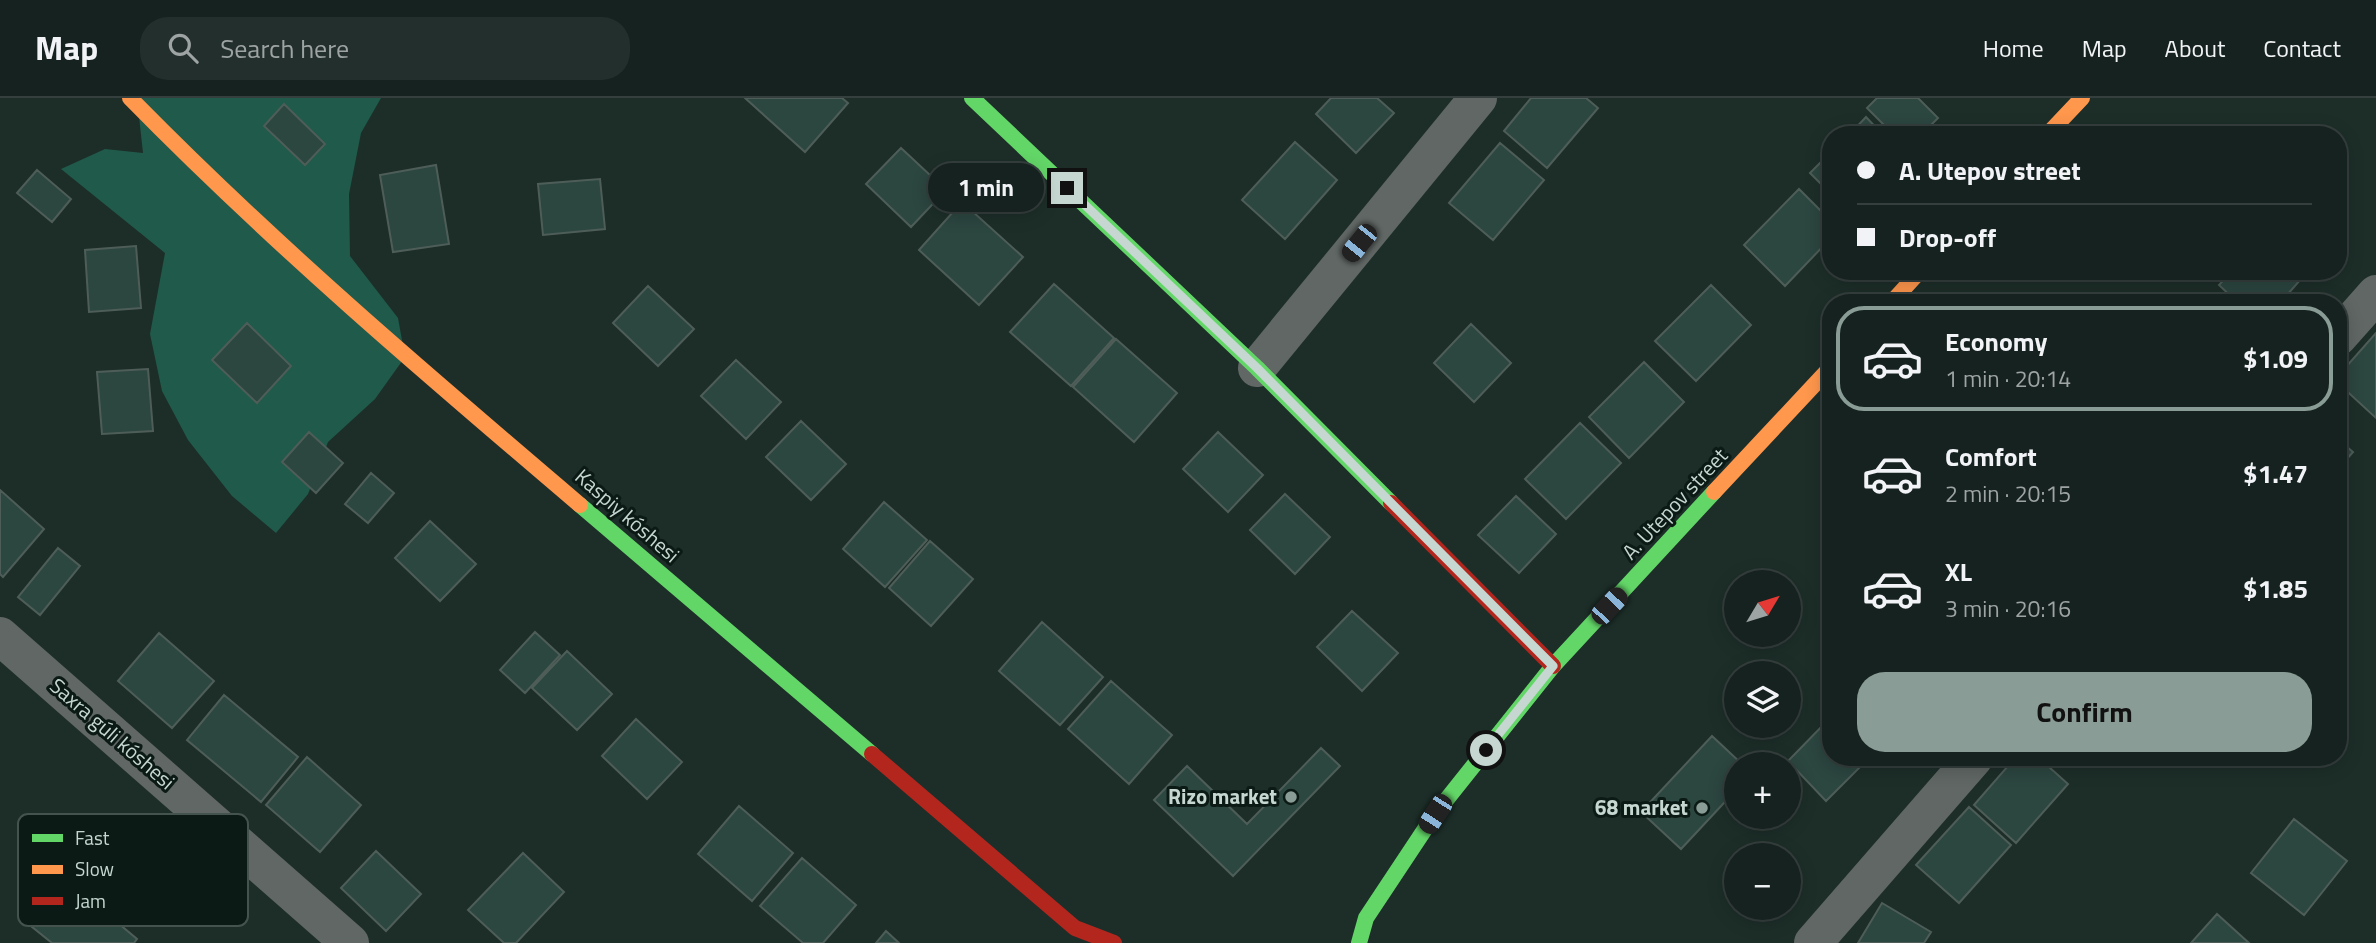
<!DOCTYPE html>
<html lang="en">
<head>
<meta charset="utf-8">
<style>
  body { margin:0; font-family:"Titillium Web",sans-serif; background:#232f2c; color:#f1f3f6; height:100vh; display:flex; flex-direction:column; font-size:26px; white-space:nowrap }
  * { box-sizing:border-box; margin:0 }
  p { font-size:23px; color:#9ea4a4 }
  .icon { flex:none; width:38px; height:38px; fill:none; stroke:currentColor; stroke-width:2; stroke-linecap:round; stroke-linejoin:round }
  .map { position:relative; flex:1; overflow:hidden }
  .side { position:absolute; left:1822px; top:196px; width:525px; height:472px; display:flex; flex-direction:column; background:#16221f; border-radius:28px; box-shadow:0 4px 18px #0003,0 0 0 2px #353f3d }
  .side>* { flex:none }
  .guide { position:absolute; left:1822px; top:28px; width:525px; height:154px; border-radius:28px; box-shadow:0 4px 18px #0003,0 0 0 2px #353f3d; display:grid; align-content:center; height:154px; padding:0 35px; background:#16221f }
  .needle { width:46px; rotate:52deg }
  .controls { position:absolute; left:1724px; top:472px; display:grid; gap:14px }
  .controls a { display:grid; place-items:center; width:77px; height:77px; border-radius:50%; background:#16221f; box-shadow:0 4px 18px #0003,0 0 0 2px #353f3d; font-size:35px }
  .end { position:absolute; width:32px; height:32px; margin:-16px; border:9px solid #c5d7d0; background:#111; box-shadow:0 0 0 4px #111 }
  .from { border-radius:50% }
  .bubble { position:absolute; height:49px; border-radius:24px; background:#16221f; box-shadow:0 4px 18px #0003,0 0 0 2px #353f3d; font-size:23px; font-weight:700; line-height:49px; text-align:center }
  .car { position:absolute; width:21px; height:42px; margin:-21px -10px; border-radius:9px; box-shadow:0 0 5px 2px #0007; background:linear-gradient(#222 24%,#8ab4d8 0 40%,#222 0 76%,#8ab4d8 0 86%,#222 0) }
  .guide b { display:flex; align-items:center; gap:24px; height:66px; font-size:26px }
  .guide b+b { border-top:2px solid #353f3d }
  .guide i { width:18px; height:18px; background:#f1f3f6 }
  ul { padding:12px 0 0; list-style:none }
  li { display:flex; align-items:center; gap:21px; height:105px; margin:0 14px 10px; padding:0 21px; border:4px solid transparent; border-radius:28px }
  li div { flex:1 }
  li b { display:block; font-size:26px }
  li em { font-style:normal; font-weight:700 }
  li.active { border-color:#8a9c96 }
  li>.icon { width:63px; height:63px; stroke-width:1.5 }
  .button { display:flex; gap:14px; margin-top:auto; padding:14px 35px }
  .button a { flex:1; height:80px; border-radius:28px; background:#8a9c96; color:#111; font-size:28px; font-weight:700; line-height:80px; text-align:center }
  header { display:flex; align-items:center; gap:42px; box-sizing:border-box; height:98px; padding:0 35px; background:#16221f; border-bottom:2px solid #353f3d }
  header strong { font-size:33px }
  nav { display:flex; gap:38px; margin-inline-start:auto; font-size:24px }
  .search { width:490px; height:63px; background:#232f2c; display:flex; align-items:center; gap:18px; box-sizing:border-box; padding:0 24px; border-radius:28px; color:#9ea4a4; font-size:26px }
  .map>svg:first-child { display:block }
</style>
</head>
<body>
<header>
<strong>Map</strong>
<div class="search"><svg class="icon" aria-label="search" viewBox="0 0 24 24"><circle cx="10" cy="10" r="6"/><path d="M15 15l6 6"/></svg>Search here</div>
<nav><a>Home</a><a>Map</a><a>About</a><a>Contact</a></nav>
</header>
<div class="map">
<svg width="2376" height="845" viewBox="0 0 2376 845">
  <rect width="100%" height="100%" fill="#1d2e29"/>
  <path fill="#205a4a" d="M137,0H381L361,35L349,96L350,158L398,220L405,259L375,301L328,344L308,396L276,435L232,398L188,342L162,293L150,236L165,155L61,71L105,51L143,55Z"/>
  <path fill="#2c4640" stroke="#4e5d58" stroke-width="2" d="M745,0H842L848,5L805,54Z
    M1331,0H1377L1394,15L1356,55L1316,16Z
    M1531,0H1586L1598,10L1547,70L1504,33Z
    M1877,0H1918L1938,20L1921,37H1894L1867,10Z
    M284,6L325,46L305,67L264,28Z
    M1866,19L1883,37H1849Z
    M1295,44L1337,82L1285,141L1242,102Z
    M1500,45L1544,82L1493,142L1449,105Z
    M901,50L946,92L911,129L866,86Z
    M1830,55V95L1810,75Z
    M436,67L449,146L393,154L380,77Z
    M37,72L71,101L52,124L17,95Z
    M600,81L605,131L543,137L538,86Z
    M1799,91L1830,122V141L1785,188L1744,147Z
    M962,104L1023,159L979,207L919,152Z
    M136,148L141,210L89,214L85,152Z
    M2232,173H2308L2280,205H2238L2219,187Z
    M1054,186L1114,240L1071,288L1010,234Z
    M1711,187L1751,227L1696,283L1655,243Z
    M648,188L694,231L658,268L613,225Z
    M247,225L291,268L257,305L212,262Z
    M1471,226L1511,265L1474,304L1434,265Z
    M2376,235V320L2338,285V278Z
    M1116,241L1177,295L1134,344L1073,289Z
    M736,262L781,304L746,341L701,298Z
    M1644,264L1684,304L1629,360L1589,319Z
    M148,271L153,333L102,336L97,274Z
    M801,323L846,366L811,402L766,359Z
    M1580,325L1621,365L1566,421L1525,381Z
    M309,334L343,365L316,395L282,364Z
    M1218,334L1263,377L1228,414L1183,371Z
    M2338,341L2353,354L2338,371Z
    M371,375L394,395L368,425L345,406Z
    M0,392L44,431L3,479L0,476Z
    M1285,396L1330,439L1295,476L1250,432Z
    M1516,398L1556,436L1519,475L1478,437Z
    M884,404L927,442L885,489L843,451Z
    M430,423L476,466L440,503L395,460Z
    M930,443L973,481L931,528L889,490Z
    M58,450L80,468L40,517L18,499Z
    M1352,513L1398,555L1362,593L1317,549Z
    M1042,524L1103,579L1060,627L999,573Z
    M535,534L560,557L525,595L500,572Z
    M159,535L214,583L172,630L118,583Z
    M567,553L612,596L577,632L532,590Z
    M1111,583L1172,637L1129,686L1068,631Z
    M224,597L298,659L261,704L187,642Z
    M1830,620V660H1869L1826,703L1788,663Z
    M636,621L682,664L647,701L602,658Z
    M1712,638L1743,667H1736V692L1681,751L1641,714Z
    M1321,650L1340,668L1233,778L1154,702L1187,668L1247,726Z
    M307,659L361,707L320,754L266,707Z
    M2015,660H2039L2068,686L2016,745L1974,707Z
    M2074,660H2091L2083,668Z
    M739,708L793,755L752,803L698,756Z
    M1969,709L2011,747L1959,805L1916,767Z
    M2294,721L2347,763L2304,817L2251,775Z
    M376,753L421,796L386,833L341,790Z
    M523,755L564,794L516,845H504L468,812Z
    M802,760L856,807L823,845H803L760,808Z
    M63,779L137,841L134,845H52L26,824Z
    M1882,805L1931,834L1924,845H1858Z
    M2217,816L2249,845H2191Z
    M886,833L899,845H876Z"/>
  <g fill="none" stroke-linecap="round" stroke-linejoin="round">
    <path stroke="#606764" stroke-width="38" d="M2338,239L2376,196
      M1257,270L1478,0
      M0,538L350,845
      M1813,845L1974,660"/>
    <path stroke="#63d668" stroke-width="16" d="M972,0L1257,270L1391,405
      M580,407L872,656
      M1359,845L1366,820L1435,716L1553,568L1714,394"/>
    <path stroke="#ff974d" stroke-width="16" d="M130,0C272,145 426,276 580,407
      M2047,37L2082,0
      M1891,205L1920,173
      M1714,394L1830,270"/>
    <path stroke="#b3261e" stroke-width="16" d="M1391,405L1553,568
      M872,656L1075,830L1114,845"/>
  </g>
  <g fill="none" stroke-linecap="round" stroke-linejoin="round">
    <path stroke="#c5d7d0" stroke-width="9" d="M1067,90L1257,270L1553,568L1486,652"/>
  </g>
  <g fill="#8a9c96" stroke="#0c1a15" stroke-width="2.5">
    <circle cx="1291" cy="699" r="7"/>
    <circle cx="1702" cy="710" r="7"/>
  </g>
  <g text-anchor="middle" stroke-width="6" stroke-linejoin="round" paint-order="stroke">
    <g font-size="21" fill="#c5d7d0" stroke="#0c1a15">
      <text transform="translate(1675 406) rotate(-47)" y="7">A. Utepov street</text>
      <text transform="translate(627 418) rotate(41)" y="7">Kaspiy kóshesi</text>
      <text transform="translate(112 636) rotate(41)" y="7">Saxra gúli kóshesi</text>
    </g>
    <g font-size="21" font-weight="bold" fill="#c5d7d0" stroke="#0c1a15" text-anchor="end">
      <text x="1277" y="706">Rizo market</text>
      <text x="1688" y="717">68 market</text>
    </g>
  </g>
  <rect x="18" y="716" width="230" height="112" rx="10" fill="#0c1a15" stroke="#44534d" stroke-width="2"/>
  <rect x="32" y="736" width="31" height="8" fill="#63d668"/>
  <rect x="32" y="767" width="31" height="9" fill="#ff974d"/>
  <rect x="32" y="799" width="31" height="8" fill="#b3261e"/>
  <g font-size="19" fill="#c5d7d0">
    <text x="75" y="747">Fast</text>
    <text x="75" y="778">Slow</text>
    <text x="75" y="810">Jam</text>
  </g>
</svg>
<div class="controls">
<a><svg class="needle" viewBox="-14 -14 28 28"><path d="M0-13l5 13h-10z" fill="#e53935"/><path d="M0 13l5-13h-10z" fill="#9ea4a4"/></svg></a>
<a><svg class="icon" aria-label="layers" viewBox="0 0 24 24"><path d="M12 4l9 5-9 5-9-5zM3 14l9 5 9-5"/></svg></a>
<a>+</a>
<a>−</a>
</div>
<i class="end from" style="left:1486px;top:652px"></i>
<i class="end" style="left:1067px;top:90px"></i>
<div class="bubble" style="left:928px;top:65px;width:116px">1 min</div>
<i class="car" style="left:1359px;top:145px;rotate:219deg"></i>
<i class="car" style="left:1609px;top:508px;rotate:43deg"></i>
<i class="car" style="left:1435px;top:716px;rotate:213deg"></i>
<div class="guide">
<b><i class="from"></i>A. Utepov street</b>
<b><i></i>Drop-off</b>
</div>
<section class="side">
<ul>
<li class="active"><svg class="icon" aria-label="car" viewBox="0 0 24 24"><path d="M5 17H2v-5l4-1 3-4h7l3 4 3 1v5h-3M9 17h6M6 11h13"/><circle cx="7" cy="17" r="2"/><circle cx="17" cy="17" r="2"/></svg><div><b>Economy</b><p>1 min · 20:14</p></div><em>$1.09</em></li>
<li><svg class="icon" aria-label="car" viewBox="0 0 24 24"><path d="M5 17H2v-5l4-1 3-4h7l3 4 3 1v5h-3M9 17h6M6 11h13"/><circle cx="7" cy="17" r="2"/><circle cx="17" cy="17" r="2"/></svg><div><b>Comfort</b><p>2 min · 20:15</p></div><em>$1.47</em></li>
<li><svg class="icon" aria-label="car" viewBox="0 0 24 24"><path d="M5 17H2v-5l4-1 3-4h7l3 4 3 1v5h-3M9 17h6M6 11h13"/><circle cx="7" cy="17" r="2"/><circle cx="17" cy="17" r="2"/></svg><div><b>XL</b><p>3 min · 20:16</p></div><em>$1.85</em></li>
</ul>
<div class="button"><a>Confirm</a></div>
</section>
</div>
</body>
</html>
